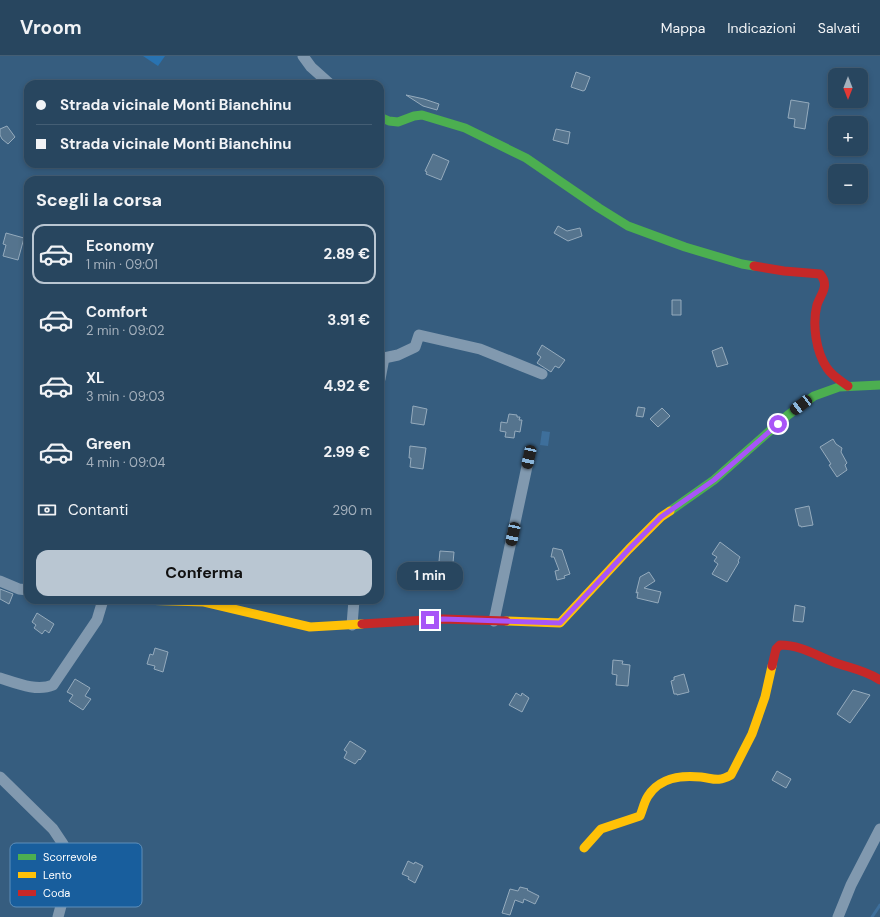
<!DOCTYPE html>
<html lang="it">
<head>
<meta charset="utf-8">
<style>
  body { margin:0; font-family:"DM Sans",sans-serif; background:#345068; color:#f1f3f6; height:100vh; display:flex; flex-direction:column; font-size:15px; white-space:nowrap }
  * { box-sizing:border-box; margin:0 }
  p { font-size:13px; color:#a5b1bd }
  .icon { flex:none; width:22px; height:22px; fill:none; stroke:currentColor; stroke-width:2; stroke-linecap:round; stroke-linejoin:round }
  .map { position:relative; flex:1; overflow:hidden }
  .sheet { position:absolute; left:24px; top:120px; width:360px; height:428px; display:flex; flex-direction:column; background:#28465f; border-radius:12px; box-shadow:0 2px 6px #0003,0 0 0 1px #445e74 }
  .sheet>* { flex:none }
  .hud { position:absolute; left:24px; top:24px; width:360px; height:88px; border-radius:12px; box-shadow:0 2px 6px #0003,0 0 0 1px #445e74; display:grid; align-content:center; height:88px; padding:0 12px; background:#28465f }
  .needle { width:26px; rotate:180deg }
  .controls { position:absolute; left:828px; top:12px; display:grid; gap:8px }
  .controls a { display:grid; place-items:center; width:40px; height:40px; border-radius:8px; background:#28465f; box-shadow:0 2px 6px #0003,0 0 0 1px #445e74; font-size:20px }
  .end { position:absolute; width:18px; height:18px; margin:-9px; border:5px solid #a855f7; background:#fff; box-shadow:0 0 0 2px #fff }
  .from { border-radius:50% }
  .bubble { position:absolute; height:28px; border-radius:12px; background:#28465f; box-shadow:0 2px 6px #0003,0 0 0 1px #445e74; font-size:13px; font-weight:700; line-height:28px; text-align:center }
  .car { position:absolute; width:12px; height:24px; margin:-12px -6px; border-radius:5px; box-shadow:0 0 3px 1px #0007; background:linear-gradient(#222 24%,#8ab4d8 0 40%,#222 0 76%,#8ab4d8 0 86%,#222 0) }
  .hud b { display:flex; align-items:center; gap:14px; height:38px; font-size:15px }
  .hud b+b { border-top:1px solid #445e74 }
  .hud i { width:10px; height:10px; background:#f1f3f6 }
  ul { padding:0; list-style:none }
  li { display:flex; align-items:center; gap:12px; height:60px; margin:0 8px 6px; padding:0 4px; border:2px solid transparent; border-radius:12px }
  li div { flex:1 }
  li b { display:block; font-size:15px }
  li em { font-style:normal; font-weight:700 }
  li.selected { border-color:#b9c6d2 }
  li>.icon { width:36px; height:36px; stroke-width:1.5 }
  h2 { padding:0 12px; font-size:18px; line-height:48px }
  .pay { display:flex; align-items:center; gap:10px; height:44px; padding:0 12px; font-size:15px }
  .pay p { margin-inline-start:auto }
  .button { display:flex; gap:8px; margin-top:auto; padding:8px 12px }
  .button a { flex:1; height:46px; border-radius:12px; background:#b9c6d2; color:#111; font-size:16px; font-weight:700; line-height:46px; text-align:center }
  header { display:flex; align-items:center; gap:24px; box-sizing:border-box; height:56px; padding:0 20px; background:#28465f; border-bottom:1px solid #445e74 }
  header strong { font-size:19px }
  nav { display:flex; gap:22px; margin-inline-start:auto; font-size:14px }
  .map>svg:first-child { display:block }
</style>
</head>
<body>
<header>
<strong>Vroom</strong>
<nav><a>Mappa</a><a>Indicazioni</a><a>Salvati</a></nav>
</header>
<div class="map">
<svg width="880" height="861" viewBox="0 0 880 861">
  <rect width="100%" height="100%" fill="#365d7f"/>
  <path fill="#2973b1" d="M143,0H165L158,10Z"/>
  <path fill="#3e6f9b" d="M542,375L550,376L548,390L540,389Z"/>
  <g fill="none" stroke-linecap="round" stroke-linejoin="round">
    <path stroke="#3e6f9b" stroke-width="3" d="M872,861L880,849"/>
  </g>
  <path fill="#55748e" stroke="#95abbd" d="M576,16L590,21L585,34L583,35L571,31Z
    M406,39L424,43L439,48L437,54L423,50Z
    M791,44L809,47L805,73L794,71L795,63L788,62Z
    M7,70L15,81L8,88L2,83L0,79V73Z
    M556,73L570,76L568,88L553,84Z
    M433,98L449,105L441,124L426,118L427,116L425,115Z
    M558,170L567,175L580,172L582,180L568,185L554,177Z
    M6,177L24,182L18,204L3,200L6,189L3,188Z
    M672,244H681V259H672Z
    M542,289L565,304L559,312L555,310L551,316L537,307L541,301L537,298Z
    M722,291L728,308L717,311L712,295Z
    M413,350L427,353L424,369L411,367Z
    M638,351L645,352L643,361L636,360Z
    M662,352L670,360L658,371L650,363Z
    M509,358L517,359V361H520L519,364H522L520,376L515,375L514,382L505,381L506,376L500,375L501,366L507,367Z
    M833,383L836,388L842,392L841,396L847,407L845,409L847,414L837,421L829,409L831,408L820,391Z
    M410,390L426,392L423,413L410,411L411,402H409Z
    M809,450L813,469L801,471V470H799L795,453Z
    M720,486L740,501L738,505L739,506L727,526L712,518L718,508L714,505L717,501L712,498Z
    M553,492L562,494L570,518L564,520L565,522L557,524L555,515L559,514L554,501H551Z
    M440,495L454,496L452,518L438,516Z
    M649,516L655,525L644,532L661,536L658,547L637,542L638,536L636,537L640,521Z
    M0,533L13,538L9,548L0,543Z
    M795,549L805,551L803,566L793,565Z
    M37,557L54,568L49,577L45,574L42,578L34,572L36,569L32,566Z
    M155,592L168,596L163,616L154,613L155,610L147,608L150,598L153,599Z
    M613,604L623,605L622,608L630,609L628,630L616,629L617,619L612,618Z
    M684,618L689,636L677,639V638H674L671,625L674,624V621Z
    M75,623L90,632L85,640L91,643L83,654L69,645L73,639L67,636Z
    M853,634L870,639L850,667L837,658Z
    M516,637L521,640L522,637L529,642L522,656L509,649Z
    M350,685L366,695L360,704L359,703L355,708L344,702L347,696L344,694Z
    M777,715L791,723L786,732L772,724Z
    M408,805L414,808L415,806L423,810L415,827L408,823L409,821L402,818Z
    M520,831L528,833L527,834L539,840L535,848L524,843L523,847L515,844L510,859L502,857L510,833L518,835Z"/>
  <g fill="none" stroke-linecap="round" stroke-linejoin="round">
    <path stroke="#8199af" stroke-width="11" d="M303,0L311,11L330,28
      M380,323L384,302L398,299L415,291L419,279L480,293L542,318
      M0,525L19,533L28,534
      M494,565L529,401
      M352,569L354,544
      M0,622C16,627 37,636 53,629L97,564L103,544
      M0,721L53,773L63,788L67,797L68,824L58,861
      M838,861L851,829L880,773"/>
    <path stroke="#4caf50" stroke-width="9" d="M380,61L389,65L398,66L414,60L422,59L465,72L526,102L599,152L628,170L685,191L742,208L754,210
      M670,455L714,424L788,359L814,340L839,331L880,329"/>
    <path stroke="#ffc107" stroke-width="9" d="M139,544L204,546L310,571L362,568
      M506,565L560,567L629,493L661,461L670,455
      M584,792L601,773L640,760C643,753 644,746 648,740C660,721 681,719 701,721C715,723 718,726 731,719L752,678L765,641L772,610"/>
    <path stroke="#c62828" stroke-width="9" d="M754,210L784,215L820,218C830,230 821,237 817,249C812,268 816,296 827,312C832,320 841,325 848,330
      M362,568L443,563L506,565
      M772,610L776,593L780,589C801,589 817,600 836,607C851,612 867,615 880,624"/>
  </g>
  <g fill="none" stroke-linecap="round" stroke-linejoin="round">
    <path stroke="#a855f7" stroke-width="5" d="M430,564L443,563L560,567L631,491L661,461L714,424L778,368"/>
  </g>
  <rect x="10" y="787" width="132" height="64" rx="6" fill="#185e9d" stroke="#5d8eba" stroke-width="1"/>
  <rect x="18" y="798" width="18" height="6" fill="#4caf50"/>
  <rect x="18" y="816" width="18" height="6" fill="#ffc107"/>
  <rect x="18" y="834" width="18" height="6" fill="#c62828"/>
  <g font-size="11" fill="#fff">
    <text x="43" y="805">Scorrevole</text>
    <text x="43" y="823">Lento</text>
    <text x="43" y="841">Coda</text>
  </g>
</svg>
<div class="controls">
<a><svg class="needle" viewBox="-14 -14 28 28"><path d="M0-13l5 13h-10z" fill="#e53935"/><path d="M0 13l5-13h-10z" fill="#a5b1bd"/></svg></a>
<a>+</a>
<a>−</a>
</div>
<i class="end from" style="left:778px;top:368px"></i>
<i class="end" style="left:430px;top:564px"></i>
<div class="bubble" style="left:397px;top:506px;width:66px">1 min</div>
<i class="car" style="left:801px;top:349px;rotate:233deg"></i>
<i class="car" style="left:529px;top:401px;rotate:192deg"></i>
<i class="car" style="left:513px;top:478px;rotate:192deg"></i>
<div class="hud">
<b><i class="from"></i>Strada vicinale Monti Bianchinu</b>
<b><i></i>Strada vicinale Monti Bianchinu</b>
</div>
<section class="sheet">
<h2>Scegli la corsa</h2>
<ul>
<li class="selected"><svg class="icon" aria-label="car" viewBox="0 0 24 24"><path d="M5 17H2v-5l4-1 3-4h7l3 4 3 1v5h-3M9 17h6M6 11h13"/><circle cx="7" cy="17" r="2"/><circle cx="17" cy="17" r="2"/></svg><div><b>Economy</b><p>1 min · 09:01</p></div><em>2.89 €</em></li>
<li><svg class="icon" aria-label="car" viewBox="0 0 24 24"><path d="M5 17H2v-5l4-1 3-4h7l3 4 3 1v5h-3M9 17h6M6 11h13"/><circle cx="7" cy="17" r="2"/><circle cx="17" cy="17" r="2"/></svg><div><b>Comfort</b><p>2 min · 09:02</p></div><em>3.91 €</em></li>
<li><svg class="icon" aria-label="car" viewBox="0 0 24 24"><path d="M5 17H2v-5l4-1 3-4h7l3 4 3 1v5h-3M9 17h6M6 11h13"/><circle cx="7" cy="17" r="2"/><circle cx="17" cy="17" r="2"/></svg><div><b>XL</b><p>3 min · 09:03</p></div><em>4.92 €</em></li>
<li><svg class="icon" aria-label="car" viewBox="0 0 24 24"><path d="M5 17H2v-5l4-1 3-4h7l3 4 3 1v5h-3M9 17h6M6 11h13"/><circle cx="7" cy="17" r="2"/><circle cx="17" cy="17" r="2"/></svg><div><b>Green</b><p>4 min · 09:04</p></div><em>2.99 €</em></li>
</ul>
<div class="pay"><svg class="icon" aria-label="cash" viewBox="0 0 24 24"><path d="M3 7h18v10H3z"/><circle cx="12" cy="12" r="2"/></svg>Contanti<p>290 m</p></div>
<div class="button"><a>Conferma</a></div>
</section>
</div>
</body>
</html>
